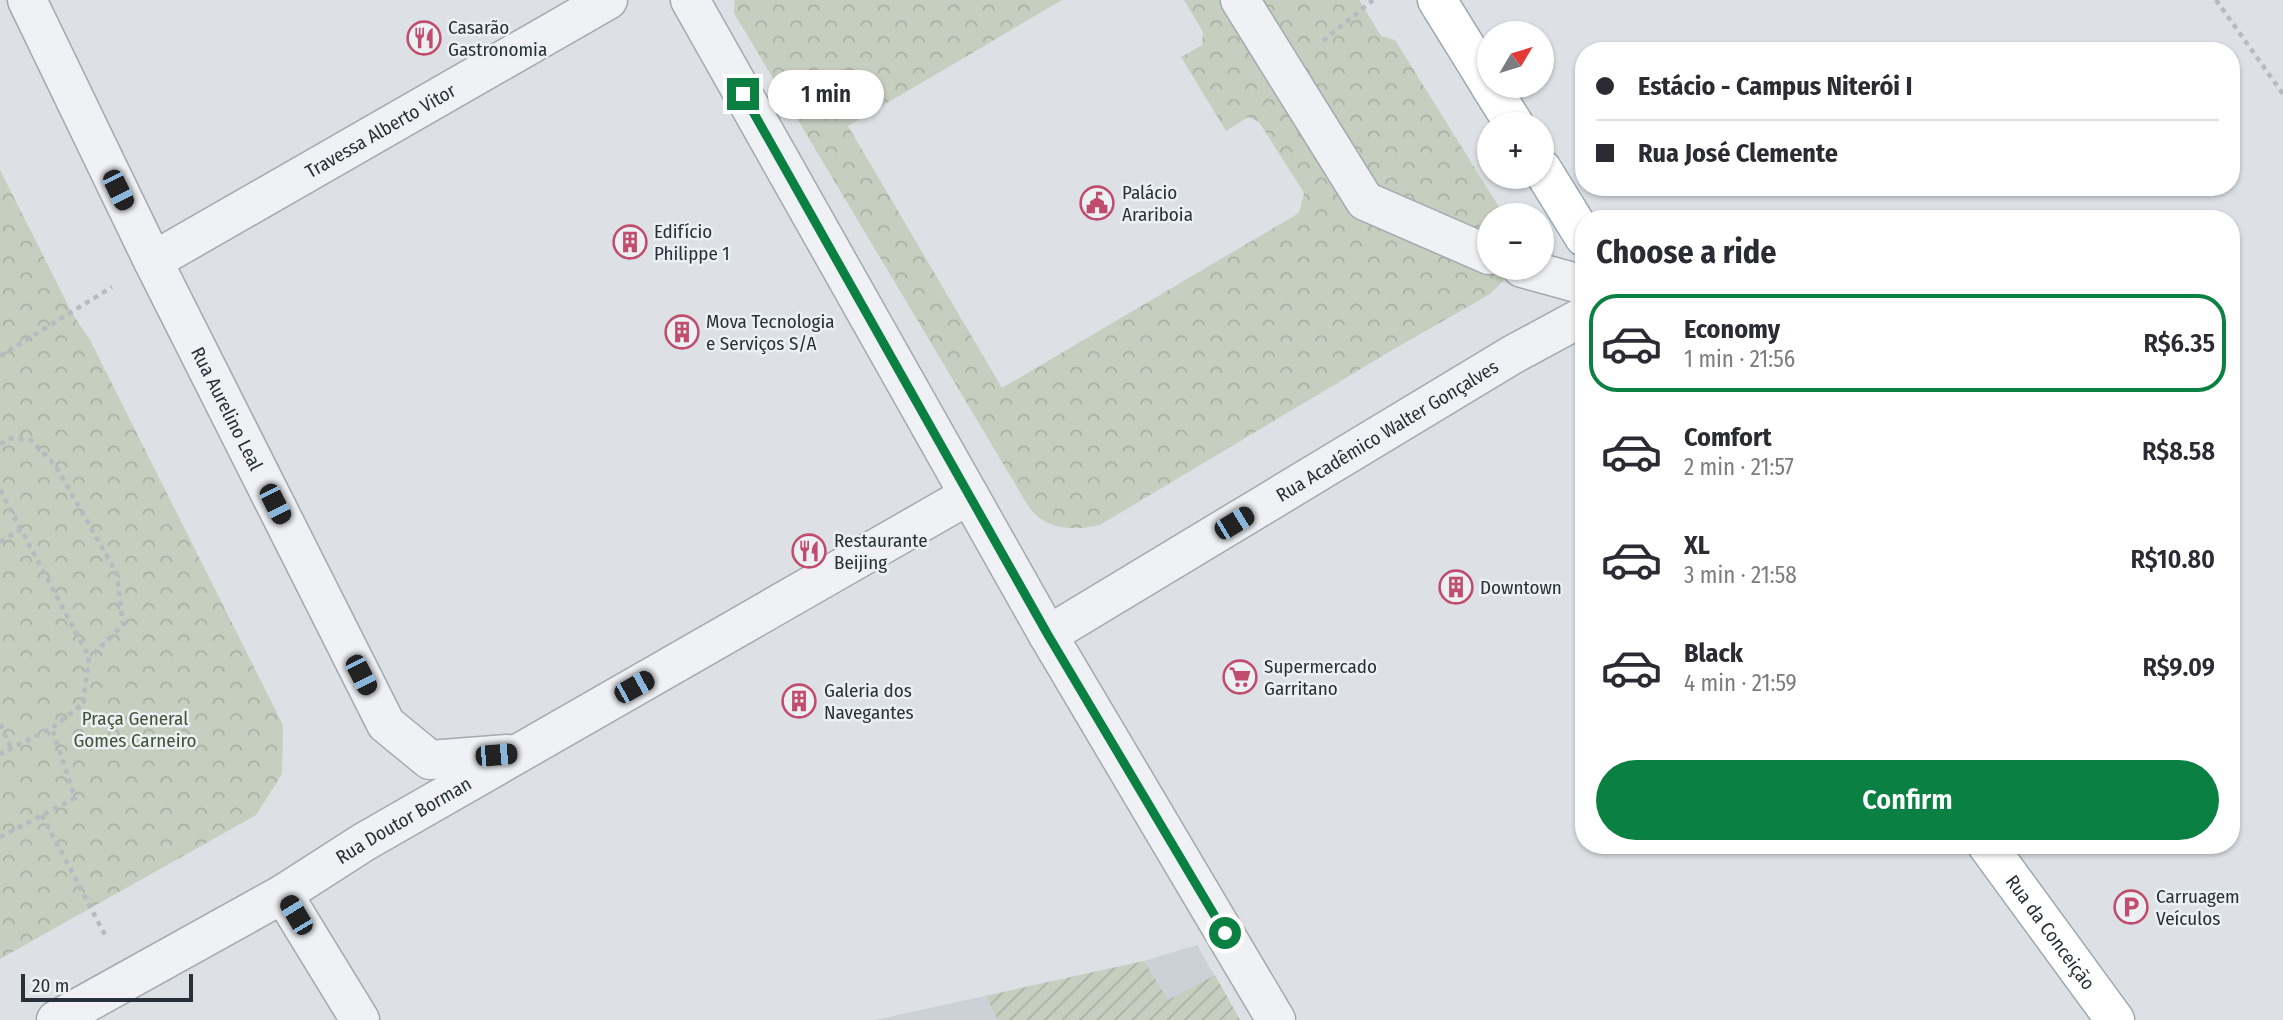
<!DOCTYPE html>
<html lang="en">
<head>
<meta charset="utf-8">
<style>
  body { margin:0; font-family:"Fira Sans Condensed",sans-serif; background:#f2f2f3; color:#2b2b33; height:100vh; display:flex; flex-direction:column; font-size:26px; white-space:nowrap }
  * { box-sizing:border-box; margin:0 }
  p { font-size:23px; color:#7c7c81 }
  .icon { flex:none; width:38px; height:38px; fill:none; stroke:currentColor; stroke-width:2; stroke-linecap:round; stroke-linejoin:round }
  .map { position:relative; flex:1; overflow:hidden }
  .details { position:absolute; left:1575px; top:210px; width:665px; height:644px; display:flex; flex-direction:column; background:#fff; border-radius:28px; box-shadow:0 2px 5px #0004 }
  .details>* { flex:none }
  .banner { position:absolute; left:1575px; top:42px; width:665px; height:154px; border-radius:28px; box-shadow:0 2px 5px #0004; display:grid; align-content:center; height:154px; padding:0 21px; background:#fff }
  .needle { width:46px; rotate:52deg }
  .tools { position:absolute; left:1477px; top:21px; display:grid; gap:14px }
  .tools a { display:grid; place-items:center; width:77px; height:77px; border-radius:50%; background:#fff; box-shadow:0 2px 5px #0004; font-size:35px }
  .scale { position:absolute; left:21px; bottom:18px; width:172px; box-sizing:border-box; padding-left:7px; border:4px solid #28313a; border-top:0; font-size:19px; line-height:24px; white-space:nowrap; color:#28313a; -webkit-text-stroke:5px #ecf0f3; paint-order:stroke }
  .end { position:absolute; width:32px; height:32px; margin:-16px; border:9px solid #0b8043; background:#fff; box-shadow:0 0 0 4px #fff }
  .from { border-radius:50% }
  .bubble { position:absolute; height:49px; border-radius:24px; background:#fff; box-shadow:0 2px 5px #0004; font-size:23px; font-weight:600; line-height:49px; text-align:center }
  .car { position:absolute; width:21px; height:42px; margin:-21px -10px; border-radius:9px; box-shadow:0 0 5px 2px #0007; background:linear-gradient(#222 24%,#8ab4d8 0 40%,#222 0 76%,#8ab4d8 0 86%,#222 0) }
  .banner b { display:flex; align-items:center; gap:24px; height:66px; font-size:26px }
  .banner b+b { border-top:2px solid #e1e1e2 }
  .banner i { width:18px; height:18px; background:#2b2b33 }
  ul { padding:0; list-style:none }
  li { display:flex; align-items:center; gap:21px; height:98px; margin:0 14px 10px; padding:0 7px; border:4px solid transparent; border-radius:28px }
  li div { flex:1 }
  li b { display:block; font-size:26px }
  li em { font-style:normal; font-weight:600 }
  li.on { border-color:#0b8043 }
  li>.icon { width:63px; height:63px; stroke-width:1.5 }
  h2 { padding:0 21px; font-size:32px; line-height:84px }
  .action { display:flex; gap:14px; margin-top:auto; padding:14px 21px }
  .action a { flex:1; height:80px; border-radius:42px; background:#0b8043; color:#fff; font-size:28px; font-weight:600; line-height:80px; text-align:center }
  .map>svg:first-child { display:block }
</style>
</head>
<body>
<div class="map">
<svg width="2283" height="1020" viewBox="0 0 2283 1020">
  <defs>
    <pattern id="park-crowns" width="20" height="18" patternUnits="userSpaceOnUse" patternTransform="scale(1.75)"><rect width="20" height="18" fill="#c5cebf"/><path d="M2 6a3 3 0 1 1 6 0M12 15a3 3 0 1 1 6 0" fill="none" stroke="#a9b1a5"/></pattern>
    <pattern id="garden-furrows" width="10" height="10" patternUnits="userSpaceOnUse" patternTransform="scale(1.75)"><rect width="10" height="10" fill="#c5cebf"/><path d="M-1 1l2-2M0 10L10 0M9 11l2-2" fill="none" stroke="#a9b1a5"/></pattern>
  </defs>
  <rect width="100%" height="100%" fill="#dde1e5"/>
  <path fill="#cbd1d6" d="M1197,945L1240,1020H875L1144,961Z"/>
  <path fill="url(#park-crowns)" d="M735,0H1062L848,126L1002,388L1299,213L1304,193L1259,122L1248,117L1226,131L1181,57L1202,45L1203,32L1184,0H1359L1381,36L1395,40L1504,215H1489V268H1509L1504,280L1490,294L1389,352L1100,525C1079,530 1053,531 1036,515C1026,506 1016,484 1008,472L734,13Z
    M0,170L72,313L90,340L283,725L282,774L256,815L0,959Z"/>
  <path fill="url(#garden-furrows)" d="M1144,961L1168,1000L1215,975L1240,1020H998L986,996Z"/>
  <g fill="none" stroke-linecap="round" stroke-linejoin="round">
    <defs>
      <g id="minor">
        <path id="s1" d="M27,0L153,261L386,724L430,760L507,754"/>
        <path d="M690,0L1048,635L1276,1020"/>
        <path d="M1240,0L1365,201L1489,255"/>
        <path id="s2" d="M153,261L608,0"/>
        <path d="M1522,268L1584,285"/>
        <path id="s3" d="M1048,635L1512,355L1584,316"/>
        <path d="M283,894L360,1020"/>
        <path id="s4" d="M56,1020L283,894L364,842L969,495"/>
      </g>
      <g id="major">
        <path d="M1437,0L1489,84"/>
        <path d="M1490,86L1514,124"/>
        <path d="M1542,169L1584,237"/>
        <path id="s5" d="M1987,845L2115,1020"/>
      </g>
    </defs>
    <use href="#minor" stroke="#a3a9ae" stroke-width="41"/>
    <use href="#major" stroke="#9da7b0" stroke-width="41"/>
    <path stroke="#b7bbc0" stroke-width="4.5" stroke-dasharray="5 5" stroke-linecap="butt" d="M2216,0L2283,94
      M1323,41L1373,0
      M0,356L112,287
      M0,444L11,438L31,440L56,466L117,574L123,625L90,657
      M0,490L89,657L83,704L52,728L0,754
      M0,542L21,529
      M0,724L11,748
      M42,815L105,935
      M0,837L75,798L52,728"/>
    <use href="#minor" stroke="#eff1f4" stroke-width="38"/>
    <use href="#major" stroke="#fff" stroke-width="38"/>
  </g>
  <g fill="none" stroke-linecap="round" stroke-linejoin="round">
    <path stroke="#0b8043" stroke-width="9" d="M743,94L1048,635L1225,933"/>
  </g>
  <defs>
    <symbol id="restaurant-ring" viewBox="-11 -11 22 22"><circle r="9.5" fill="#ecf0f3" stroke="#c04d6d" stroke-width="1.5"/><path d="M-5-6h1v4h1v-4h1v4h1v-4h1v5L-1.5 .5V6h-2V.5L-5-1ZM5-6V6H3V1.5H1.5Q1.5-4 5-6Z" fill="#c04d6d"/></symbol>
    <symbol id="civic-ring" viewBox="-11 -11 22 22"><circle r="9.5" fill="#ecf0f3" stroke="#c04d6d" stroke-width="1.5"/><path d="M-.6-6.5H3V-4.5H.6V-3L4-1V1h2V6H-6V1h2V-1L-.6-3ZM-1.2 2.5V6h2.4V2.5Z" fill="#c04d6d"/></symbol>
    <symbol id="building-ring" viewBox="-11 -11 22 22"><circle r="9.5" fill="#ecf0f3" stroke="#c04d6d" stroke-width="1.5"/><path d="M-4-6H4V6H1V3H-1V6H-4ZM-2.5-4.3h1.7v1.8h-1.7ZM.8-4.3h1.7v1.8H.8ZM-2.5-1h1.7V.8h-1.7ZM.8-1h1.7V.8H.8Z" fill="#c04d6d"/></symbol>
    <symbol id="supermarket-ring" viewBox="-11 -11 22 22"><circle r="9.5" fill="#ecf0f3" stroke="#c04d6d" stroke-width="1.5"/><path d="M-6-5.5h2.5l.6 2H6L4.5 2H-2.5L-4.4-4H-6ZM-1.5 3.2a1.3 1.3 0 1 0 .1 0ZM3 3.2a1.3 1.3 0 1 0 .1 0Z" fill="#c04d6d"/></symbol>
    <symbol id="parking-ring" viewBox="-11 -11 22 22"><circle r="9.5" fill="#ecf0f3" stroke="#c04d6d" stroke-width="1.5"/><path d="M-3.5-5.5H1a3.5 3.5 0 0 1 0 7H-1V5.5H-3.5ZM-1-3.4V-.6H.8a1.4 1.4 0 0 0 0-2.8Z" fill="#c04d6d"/></symbol>
  </defs>
  <g fill-rule="evenodd">
    <use href="#restaurant-ring" x="405" y="19" width="38" height="38"/>
    <use href="#civic-ring" x="1078" y="184" width="38" height="38"/>
    <use href="#building-ring" x="611" y="223" width="38" height="38"/>
    <use href="#building-ring" x="663" y="313" width="38" height="38"/>
    <use href="#restaurant-ring" x="790" y="532" width="38" height="38"/>
    <use href="#building-ring" x="1437" y="568" width="38" height="38"/>
    <use href="#supermarket-ring" x="1221" y="658" width="38" height="38"/>
    <use href="#building-ring" x="780" y="682" width="38" height="38"/>
    <use href="#parking-ring" x="2112" y="888" width="38" height="38"/>
  </g>
  <g text-anchor="middle" stroke-width="5" stroke-linejoin="round" paint-order="stroke">
    <g font-size="19" fill="#28313a" stroke="#ecf0f3" text-anchor="start">
      <text x="448" y="34">Casarão<tspan x="448" dy="22">Gastronomia</tspan></text>
      <text x="1122" y="199">Palácio<tspan x="1122" dy="22">Arariboia</tspan></text>
      <text x="654" y="238">Edifício<tspan x="654" dy="22">Philippe 1</tspan></text>
      <text x="706" y="328">Mova Tecnologia<tspan x="706" dy="22">e Serviços S/A</tspan></text>
      <text x="834" y="547">Restaurante<tspan x="834" dy="22">Beijing</tspan></text>
      <text x="1480" y="594">Downtown</text>
      <text x="1264" y="673">Supermercado<tspan x="1264" dy="22">Garritano</tspan></text>
      <text x="824" y="697">Galeria dos<tspan x="824" dy="22">Navegantes</tspan></text>
      <text x="2156" y="903">Carruagem<tspan x="2156" dy="22">Veículos</tspan></text>
    </g>
    <g font-size="19" fill="#28313a" stroke="#ecf0f3">
      <text dy="7" stroke="none"><textPath href="#s2" startOffset="262">Travessa Alberto Vitor</textPath></text>
      <text dy="7" stroke="none"><textPath href="#s1" startOffset="455">Rua Aurelino Leal</textPath></text>
      <text dy="7" stroke="none"><textPath href="#s3" startOffset="396">Rua Acadêmico Walter Gonçalves</textPath></text>
      <text dy="7" stroke="none"><textPath href="#s4" startOffset="401">Rua Doutor Borman</textPath></text>
      <text dy="7" stroke="none"><textPath href="#s5" startOffset="108">Rua da Conceição</textPath></text>
    </g>
    <g font-size="19" fill="#405437" stroke="#ecf0f3">
      <text x="135" y="725">Praça General<tspan x="135" dy="22">Gomes Carneiro</tspan></text>
    </g>
  </g>
</svg>
<div class="tools">
<a><svg class="needle" viewBox="-14 -14 28 28"><path d="M0-13l5 13h-10z" fill="#e53935"/><path d="M0 13l5-13h-10z" fill="#7c7c81"/></svg></a>
<a>+</a>
<a>−</a>
</div>
<div class="scale">20 m</div>
<i class="end from" style="left:1225px;top:933px"></i>
<i class="end" style="left:743px;top:94px"></i>
<div class="bubble" style="left:768px;top:70px;width:116px">1 min</div>
<i class="car" style="left:118px;top:190px;rotate:154deg"></i>
<i class="car" style="left:275px;top:504px;rotate:153deg"></i>
<i class="car" style="left:1234px;top:523px;rotate:59deg"></i>
<i class="car" style="left:361px;top:675px;rotate:153deg"></i>
<i class="car" style="left:634px;top:687px;rotate:61deg"></i>
<i class="car" style="left:496px;top:755px;rotate:85deg"></i>
<i class="car" style="left:296px;top:915px;rotate:329deg"></i>
<div class="banner">
<b><i class="from"></i>Estácio - Campus Niterói I</b>
<b><i></i>Rua José Clemente</b>
</div>
<section class="details">
<h2>Choose a ride</h2>
<ul>
<li class="on"><svg class="icon" aria-label="car" viewBox="0 0 24 24"><path d="M5 17H2v-5l4-1 3-4h7l3 4 3 1v5h-3M9 17h6M6 11h13"/><circle cx="7" cy="17" r="2"/><circle cx="17" cy="17" r="2"/></svg><div><b>Economy</b><p>1 min · 21:56</p></div><em>R$6.35</em></li>
<li><svg class="icon" aria-label="car" viewBox="0 0 24 24"><path d="M5 17H2v-5l4-1 3-4h7l3 4 3 1v5h-3M9 17h6M6 11h13"/><circle cx="7" cy="17" r="2"/><circle cx="17" cy="17" r="2"/></svg><div><b>Comfort</b><p>2 min · 21:57</p></div><em>R$8.58</em></li>
<li><svg class="icon" aria-label="car" viewBox="0 0 24 24"><path d="M5 17H2v-5l4-1 3-4h7l3 4 3 1v5h-3M9 17h6M6 11h13"/><circle cx="7" cy="17" r="2"/><circle cx="17" cy="17" r="2"/></svg><div><b>XL</b><p>3 min · 21:58</p></div><em>R$10.80</em></li>
<li><svg class="icon" aria-label="car" viewBox="0 0 24 24"><path d="M5 17H2v-5l4-1 3-4h7l3 4 3 1v5h-3M9 17h6M6 11h13"/><circle cx="7" cy="17" r="2"/><circle cx="17" cy="17" r="2"/></svg><div><b>Black</b><p>4 min · 21:59</p></div><em>R$9.09</em></li>
</ul>
<div class="action"><a>Confirm</a></div>
</section>
</div>
</body>
</html>
